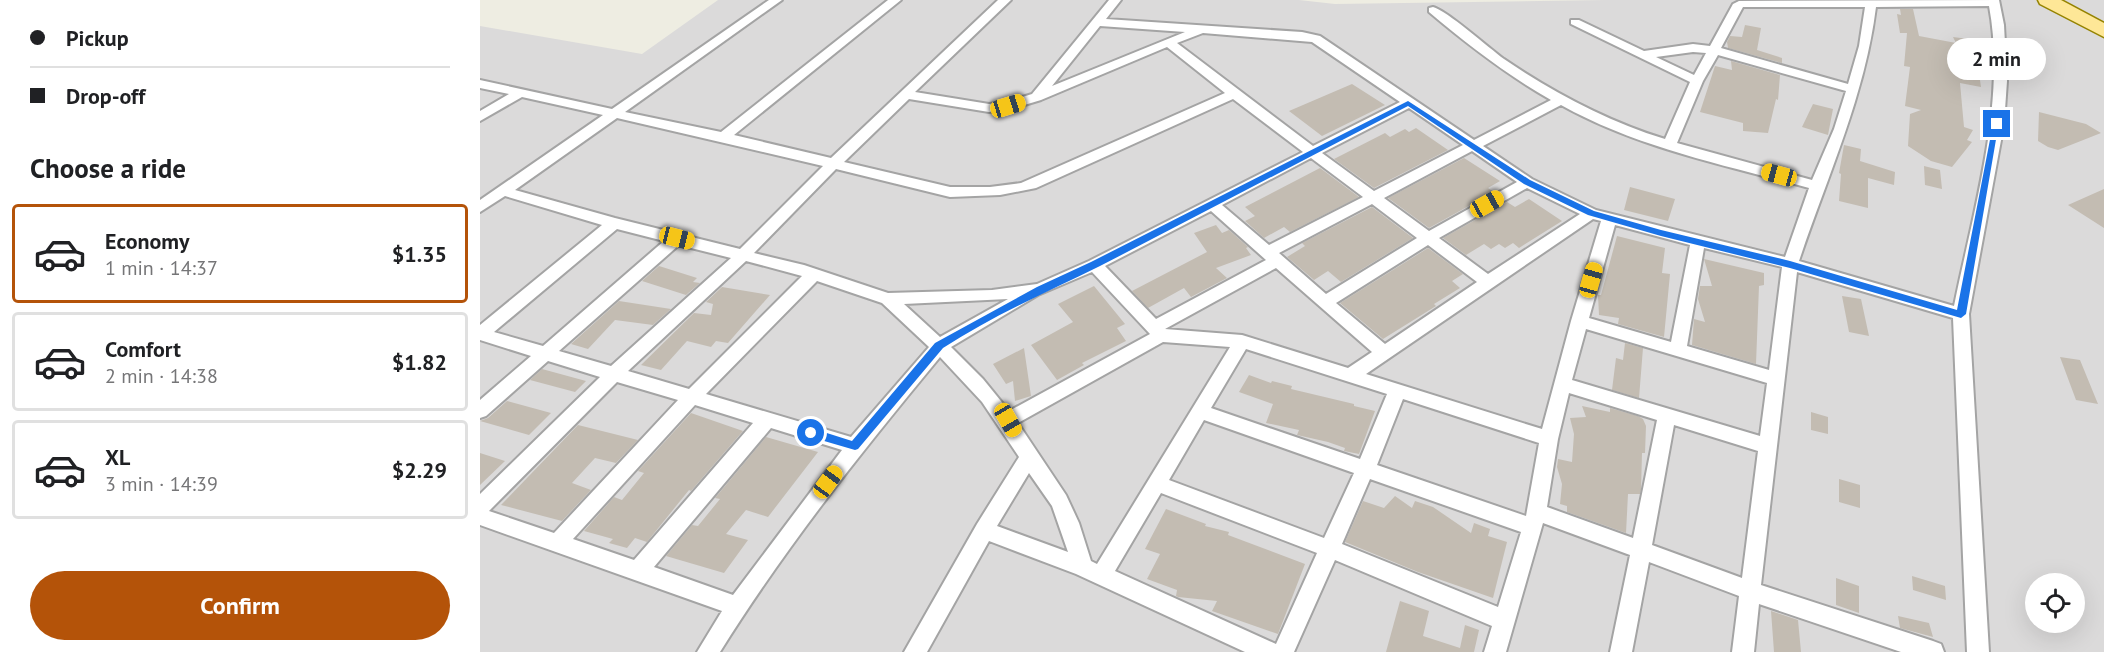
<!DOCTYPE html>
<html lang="en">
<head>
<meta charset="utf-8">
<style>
  body { margin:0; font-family:"PT Sans",sans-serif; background:#f6f6f6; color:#202124; height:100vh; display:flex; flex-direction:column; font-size:22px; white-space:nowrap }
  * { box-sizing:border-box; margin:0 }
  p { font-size:20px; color:#757577 }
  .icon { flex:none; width:33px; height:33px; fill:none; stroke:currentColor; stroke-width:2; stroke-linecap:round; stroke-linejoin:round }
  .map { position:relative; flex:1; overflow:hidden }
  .side { display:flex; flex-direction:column; background:#fff; width:480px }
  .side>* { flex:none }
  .top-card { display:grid; align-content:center; height:132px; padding:0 30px; background:#fff }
  .buttons { position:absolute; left:1545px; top:573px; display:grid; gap:12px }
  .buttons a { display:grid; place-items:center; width:60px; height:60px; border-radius:50%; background:#fff; box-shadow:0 6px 24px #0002; font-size:30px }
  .end { position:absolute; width:27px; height:27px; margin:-14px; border:8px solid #1a73e8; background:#fff; box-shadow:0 0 0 3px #fff }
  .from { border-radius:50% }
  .bubble { position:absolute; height:42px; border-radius:21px; background:#fff; box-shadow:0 6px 24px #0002; font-size:20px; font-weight:700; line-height:42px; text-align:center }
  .car { position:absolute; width:18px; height:36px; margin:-18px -9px; border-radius:8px; box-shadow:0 0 4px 2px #0007; background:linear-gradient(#f5c518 24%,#345 0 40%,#f5c518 0 76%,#345 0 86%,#f5c518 0) }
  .top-card b { display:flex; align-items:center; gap:21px; height:57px; font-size:22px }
  .top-card b+b { border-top:2px solid #e0e0e0 }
  .top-card i { width:15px; height:15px; background:#202124 }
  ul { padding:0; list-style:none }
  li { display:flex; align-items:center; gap:18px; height:99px; margin:0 12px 9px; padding:0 18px; border:3px solid #e0e0e0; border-radius:6px }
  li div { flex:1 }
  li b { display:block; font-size:22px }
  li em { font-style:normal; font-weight:700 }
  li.selected { border-color:#b45309 }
  li>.icon { width:54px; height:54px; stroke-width:1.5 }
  h2 { padding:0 30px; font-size:27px; line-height:72px }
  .action { display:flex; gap:12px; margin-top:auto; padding:12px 30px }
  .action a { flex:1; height:69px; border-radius:36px; background:#b45309; color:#fff; font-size:24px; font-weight:700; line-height:69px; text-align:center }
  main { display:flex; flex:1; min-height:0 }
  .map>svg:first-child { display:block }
</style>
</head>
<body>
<main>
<section class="side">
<div class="top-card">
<b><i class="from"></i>Pickup</b>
<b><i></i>Drop-off</b>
</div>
<h2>Choose a ride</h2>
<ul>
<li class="selected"><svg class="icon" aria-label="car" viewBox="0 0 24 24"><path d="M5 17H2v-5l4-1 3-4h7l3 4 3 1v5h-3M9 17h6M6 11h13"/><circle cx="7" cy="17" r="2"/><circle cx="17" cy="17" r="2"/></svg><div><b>Economy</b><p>1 min · 14:37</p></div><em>$1.35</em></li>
<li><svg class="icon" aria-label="car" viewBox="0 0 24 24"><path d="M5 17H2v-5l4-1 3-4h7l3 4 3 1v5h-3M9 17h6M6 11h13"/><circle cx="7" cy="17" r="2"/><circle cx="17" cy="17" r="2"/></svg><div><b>Comfort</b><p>2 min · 14:38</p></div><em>$1.82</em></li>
<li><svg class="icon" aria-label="car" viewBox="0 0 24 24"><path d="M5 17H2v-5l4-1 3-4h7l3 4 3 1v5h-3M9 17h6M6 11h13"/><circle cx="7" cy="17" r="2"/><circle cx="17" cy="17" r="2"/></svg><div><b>XL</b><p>3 min · 14:39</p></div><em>$2.29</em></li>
</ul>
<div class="action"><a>Confirm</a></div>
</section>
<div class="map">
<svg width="1624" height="652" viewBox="0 0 1624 652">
  <rect width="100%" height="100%" fill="#eeede2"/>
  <path fill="#dbdada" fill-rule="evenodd" d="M238,0H819L855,4L1125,0H1624V652H0V26L162,54ZM1556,584H1594V622H1556Z"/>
  <path fill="#c3bcb2" d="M1420,9H1433L1439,36L1476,43L1473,37L1496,40L1502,67L1498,66L1501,87L1480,83L1484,127L1493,130L1487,140L1492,142L1472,167L1451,161L1428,146L1430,114L1441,110L1425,106L1430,67L1424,66L1427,33H1420L1417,14L1421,15Z
    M1265,25L1281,28L1277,50L1302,58V63L1248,48L1247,42L1250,36L1262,37Z
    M1251,61L1300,75L1298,100L1296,99L1288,133L1263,131V123L1220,112L1235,66L1252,70Z
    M872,84L905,105L842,136L809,111Z
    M1333,104L1353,109L1348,135L1322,127Z
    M1559,112L1606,124L1621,133L1578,150L1568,147L1558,141Z
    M936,128L968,150L894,188L854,159L905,133L910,137L925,129L929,132Z
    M1364,145L1381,149L1380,161L1415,172L1414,185L1388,178V208L1359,201L1361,174L1359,173Z
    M984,158L1020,181L1008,188L1014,192L949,228L908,198Z
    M1444,166L1460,170L1462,189L1445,185Z
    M840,168L879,197L810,232L804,227L784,238L765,221L775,216L765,207Z
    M1150,187L1195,199L1188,221L1144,210Z
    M1624,189V228L1588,205Z
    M1049,199L1082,221L1039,248L1033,243L1025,248L1019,244L1011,249L1004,244L986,255L963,238L1027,202L1035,207Z
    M892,207L933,238L861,282L848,271L834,280L807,257L825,246L822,243Z
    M736,225L742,233L749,230L768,247L766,248L771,255L736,268L747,278L711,297L704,288L668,308L652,291L727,252L714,233Z
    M1137,236L1185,248L1182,273L1190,274L1184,337L1138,324L1139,318L1119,315L1118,295H1121Z
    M948,248L983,274L972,281L980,288L954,304L956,306L903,339L860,303Z
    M1224,259L1284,273V285L1279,286L1276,364L1212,345L1214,319L1225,322L1218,299L1220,286H1232Z
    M179,266L217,278L213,282L220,283L206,295L162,281Z
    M614,286L645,324L637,328L646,341L602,363L604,365L577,380L551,345L593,322L578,304Z
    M242,287L290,295L248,343L236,341L231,347L207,341L181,370L161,365L214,313L231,315L233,304L226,302Z
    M1362,296L1381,299L1389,336L1369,332Z
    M139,301L191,309L173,325L135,320L108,349L91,344Z
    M1145,343L1163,348L1159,398L1132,390L1136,358L1143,360Z
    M544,348L551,396L535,401L533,381L526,384L513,364Z
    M1580,357L1600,360L1618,404L1596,400Z
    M62,369L106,381L95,392L50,380Z
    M769,375L791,383L792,381L812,386L811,389L874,404V406L895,411L879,454L864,451L865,448L848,442L817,435L819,430L786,423L793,404L759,392Z
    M27,401L71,413L49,435L0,421L8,418Z
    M1102,406L1130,412V408L1158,416L1163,419L1166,426L1165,453H1162L1161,490L1160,494H1148L1146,533L1087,512V506L1080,504L1082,484L1077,467L1078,459L1092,462L1094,434L1090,418L1106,417Z
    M1331,412L1348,417V434L1331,430Z
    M211,413L263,431L211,491L209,490L167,542L155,538L147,548L129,543L133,539L104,531L134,497L142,500L164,473L158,471Z
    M98,425L158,440L136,463L115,458L92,483L111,490L82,521L21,505Z
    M286,437L338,452L288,517L266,510L246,534L268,540L244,573L186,556L212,525L218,526L240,499L235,498Z
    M0,453L25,461L0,485Z
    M1359,479L1380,485V508L1359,502Z
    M915,496L932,508L935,501L953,507L991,533L994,523L1010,529L1008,536L1027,542L1013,598L938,572L865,542L883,501L904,508Z
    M686,509L726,524L725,526L749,532L748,535L825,564L798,634L732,611L737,601L698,597L696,596L697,590L667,579L680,554L665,549Z
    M1432,576L1465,586L1466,600L1433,590Z
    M1356,578L1379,586V613L1356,605Z
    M920,601L949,611L943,636L980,648L985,625L999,630L994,652H906Z
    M1291,611L1318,620L1321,652H1294Z
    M1418,616L1449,623L1453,637L1420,628Z"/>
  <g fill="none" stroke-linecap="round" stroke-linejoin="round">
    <defs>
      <path id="street" d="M289,0H302L145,112L241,132L408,0H421L254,135L351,158L518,0H531L435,92L509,104L526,102L552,94L629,0H641L626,19L822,32L840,36L994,140L1071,100C1027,75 987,44 949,12V8L953,7C966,10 1009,48 1024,59C1074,93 1127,121 1185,139L1210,82L1091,24V20H1099L1164,51L1213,44L1230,46L1253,4L1259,1L1519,0L1524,25L1527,81L1524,124L1489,314L1509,652H1487L1473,318L1317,272L1281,585L1453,641L1461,644L1464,652H1421L1279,604L1274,652H1252L1259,596L1169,562L1152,652H1130L1150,555L1063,523L1026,652H1004L1012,626L855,560L814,652H765L596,574L509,541L447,652H424L497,524L539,457L502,402L460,357C382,451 305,548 240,652H217L242,611L0,525V494L120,377L68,361L6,416L0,418V400L51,356L0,340V325L122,225L25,196L0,212V200L123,115L42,97L0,121V111L29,94L0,88V80L132,109ZM1509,6C1527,101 1493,212 1474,306L1319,261C1347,177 1385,96 1396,7ZM1263,7H1385L1379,46L1368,84L1241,48ZM620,26L705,32L572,86ZM723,33L832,42L920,102L833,146L697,43ZM687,47L745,93L541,183L510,187H470L364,162L429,99L509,112L528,110L561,100ZM1213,52L1226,53L1214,75L1176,57ZM1238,55L1366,91L1354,129L1332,180L1197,143L1223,81ZM753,99L823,152L609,261L557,284L512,290L408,293L324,265L274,253L356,169L470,197L520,195L556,188ZM1081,105C1158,148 1245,165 1329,188L1305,257L1116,210L1052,179L1003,146ZM929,108L983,145L894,191L842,153ZM137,118L343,166L260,249L135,218L35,190ZM992,151L1037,182L949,231L904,198ZM831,158L883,197L789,245L742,205ZM1047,188L1100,214L1008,274L959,238ZM892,204L937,238L846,294L799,253ZM731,211L786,260L676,319L625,266ZM1113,219L1121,221L1091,321L1062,429L886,374ZM1135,225L1210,245L1191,342L1109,318ZM137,229L184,241L63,346L14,332ZM199,245L251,258L131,366L79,351ZM948,245L997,282L905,344L856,303ZM1224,248L1302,267L1289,370L1207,346ZM266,261L322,276L209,389L148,371ZM796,268L892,352L868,368L762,335L685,329ZM612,272L670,334L529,411L503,379L471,347L558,295ZM337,281L402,303L449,347L371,437L226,394ZM528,299L460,337L424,304ZM1106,329L1287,383L1280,436L1092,380ZM683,342L750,347L617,564L611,561L599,523L586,495L538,423ZM766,349L907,394L880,459L731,408ZM137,382L198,400L74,533L9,511ZM1089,393L1177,420L1153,538L1067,507L1078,439ZM923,399L1059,443L1046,516L897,465ZM215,405L273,423L154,560L93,539ZM724,420L874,473L844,538L689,480ZM1194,425L1278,451L1262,578L1172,545ZM291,428L362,450L253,595L174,567ZM549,473L572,506L588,552L517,526ZM890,479L1041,532L1018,607L862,544ZM681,493L837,553L796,644L635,571Z"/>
      <path id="primary" d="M1558,0H1581L1624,23V37L1560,4Z"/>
    </defs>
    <use href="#street" stroke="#a4a4a4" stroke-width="4"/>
    <use href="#primary" stroke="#958300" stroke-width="3"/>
    <use href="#street" fill="#fff" fill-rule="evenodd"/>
    <use href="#primary" fill="#fee797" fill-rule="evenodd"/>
  </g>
  <path fill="#1a73e8" d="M928,101L1050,180L1114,211L1181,230L1310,261L1477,310L1513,124L1519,122L1486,314L1481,318L1310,268L1181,236L1108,215L1044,184L928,106C825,159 723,213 620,266C567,292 512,316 463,348L378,449L375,450L327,436V430L331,428L372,441L455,343L557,287L611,262Z"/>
</svg>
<div class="buttons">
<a><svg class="icon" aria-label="locate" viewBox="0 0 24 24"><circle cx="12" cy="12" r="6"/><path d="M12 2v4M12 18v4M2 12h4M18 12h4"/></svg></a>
</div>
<i class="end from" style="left:331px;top:433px"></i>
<i class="end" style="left:1517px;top:124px"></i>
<div class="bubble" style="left:1467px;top:38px;width:99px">2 min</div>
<i class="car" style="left:528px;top:106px;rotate:73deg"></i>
<i class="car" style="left:1299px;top:175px;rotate:285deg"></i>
<i class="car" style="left:1007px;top:204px;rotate:61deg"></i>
<i class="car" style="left:197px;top:238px;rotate:104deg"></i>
<i class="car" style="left:1111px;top:280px;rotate:16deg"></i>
<i class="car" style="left:528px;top:420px;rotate:150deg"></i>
<i class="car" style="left:348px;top:482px;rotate:36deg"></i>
</div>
</main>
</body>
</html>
